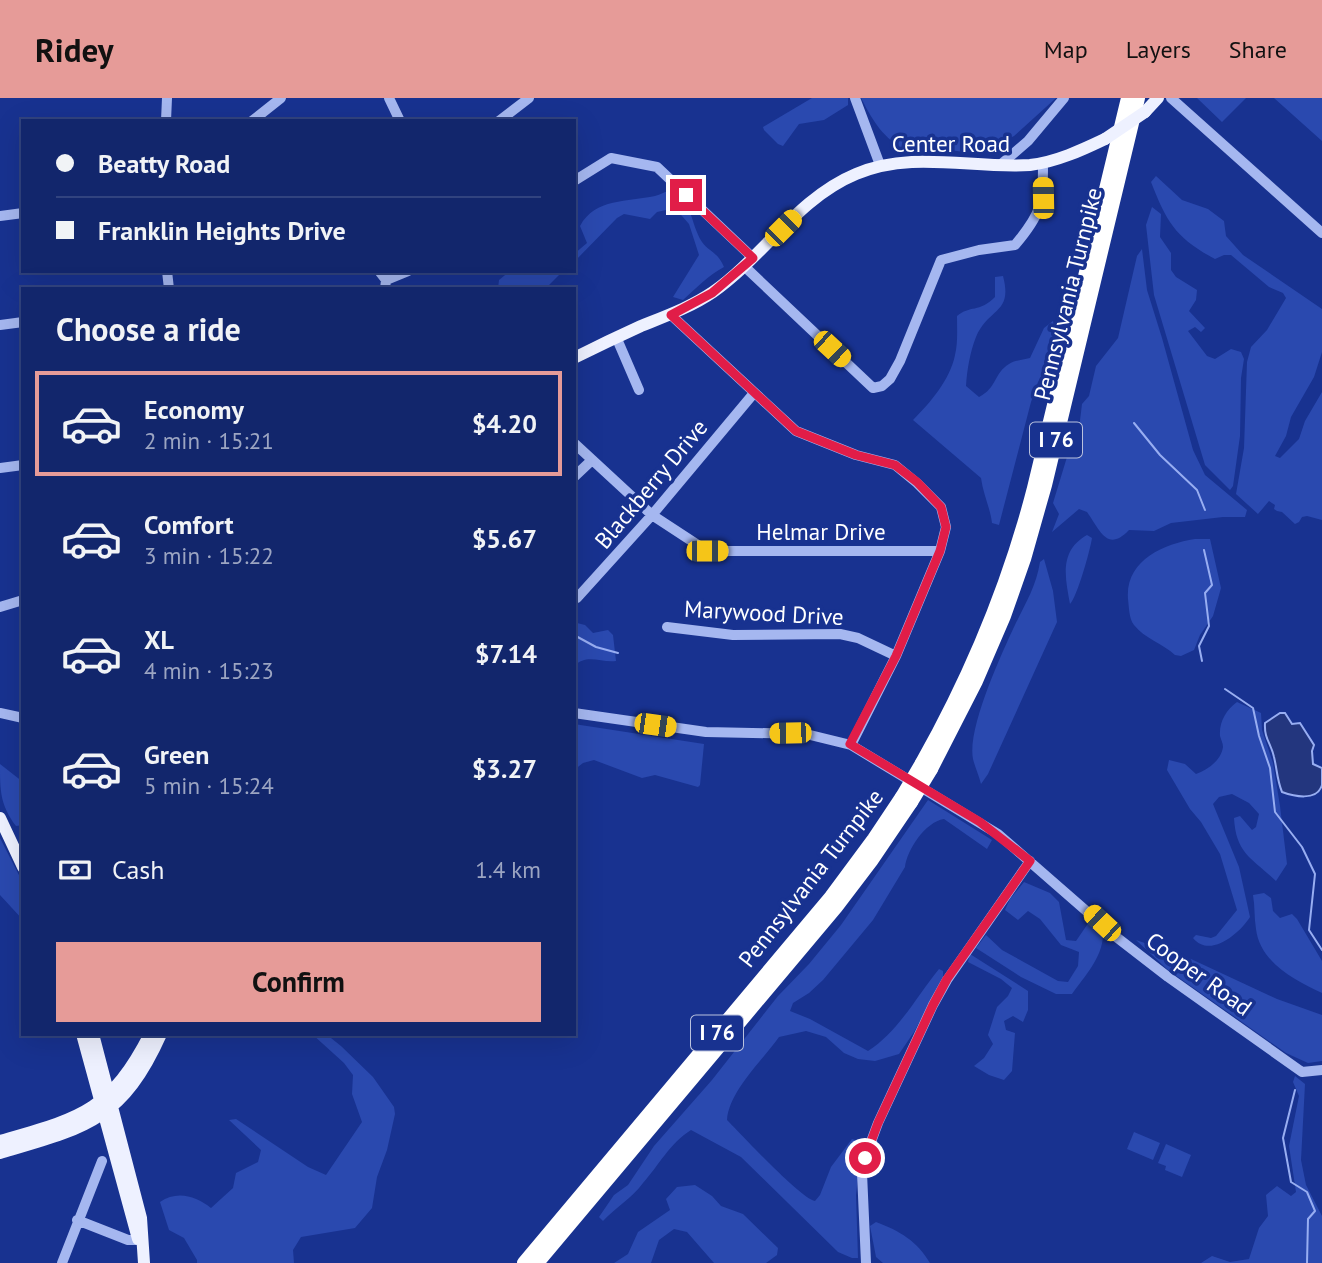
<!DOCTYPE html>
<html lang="en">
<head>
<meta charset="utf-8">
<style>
  body { margin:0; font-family:"PT Sans",sans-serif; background:#1b2e72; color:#f1f3f6; height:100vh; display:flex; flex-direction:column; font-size:26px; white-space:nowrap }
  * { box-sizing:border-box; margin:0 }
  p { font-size:23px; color:#9ca5c2 }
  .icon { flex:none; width:38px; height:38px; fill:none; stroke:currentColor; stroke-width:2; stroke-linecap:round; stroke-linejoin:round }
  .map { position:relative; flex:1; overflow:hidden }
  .drawer { position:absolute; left:21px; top:189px; width:555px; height:749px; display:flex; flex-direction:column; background:#12266c; border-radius:0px; box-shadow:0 7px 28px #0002,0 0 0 2px #31437f }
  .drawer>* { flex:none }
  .banner { position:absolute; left:21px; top:21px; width:555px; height:154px; border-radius:0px; box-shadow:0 7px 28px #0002,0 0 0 2px #31437f; display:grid; align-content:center; height:154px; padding:0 35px; background:#12266c }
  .end { position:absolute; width:32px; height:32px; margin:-16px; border:9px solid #e11d48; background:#fff; box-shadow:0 0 0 4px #fff }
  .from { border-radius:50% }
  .car { position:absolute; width:21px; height:42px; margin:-21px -10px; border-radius:9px; box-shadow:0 0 5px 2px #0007; background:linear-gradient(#f5c518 24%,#345 0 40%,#f5c518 0 76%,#345 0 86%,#f5c518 0) }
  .banner b { display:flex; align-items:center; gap:24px; height:66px; font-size:26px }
  .banner b+b { border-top:2px solid #31437f }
  .banner i { width:18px; height:18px; background:#f1f3f6 }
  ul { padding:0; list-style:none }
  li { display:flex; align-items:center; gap:21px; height:105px; margin:0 14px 10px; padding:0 21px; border:4px solid transparent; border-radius:0px }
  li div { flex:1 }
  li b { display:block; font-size:26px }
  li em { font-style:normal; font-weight:600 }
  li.selected { border-color:#e69b98 }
  li>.icon { width:63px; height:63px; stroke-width:1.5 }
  h2 { padding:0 35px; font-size:32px; line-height:84px }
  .pay { display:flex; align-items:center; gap:18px; height:77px; padding:0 35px; font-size:26px }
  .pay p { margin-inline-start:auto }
  .cta { display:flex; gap:14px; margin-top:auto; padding:14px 35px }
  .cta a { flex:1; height:80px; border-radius:0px; background:#e69b98; color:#111; font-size:28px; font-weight:600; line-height:80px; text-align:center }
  header { display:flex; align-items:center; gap:42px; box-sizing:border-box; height:98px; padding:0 35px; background:#e69b98; color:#111 }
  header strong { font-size:33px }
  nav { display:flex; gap:38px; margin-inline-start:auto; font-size:24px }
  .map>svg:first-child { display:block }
</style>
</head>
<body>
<header>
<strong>Ridey</strong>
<nav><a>Map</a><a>Layers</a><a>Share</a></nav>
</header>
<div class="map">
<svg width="1322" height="1165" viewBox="0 0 1322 1165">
  <rect width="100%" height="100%" fill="#183290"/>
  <path fill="#2a49af" d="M812,0H848V7L824,22L799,26L783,48L778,46L764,32L763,29Z
    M861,0H1056L1014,38L978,56L950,52H924L907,55C882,37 875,27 861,0Z
    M1197,0H1246L1222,24Z
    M1274,0H1322V43Z
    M1156,78L1182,102L1208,111L1224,123L1226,138L1243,157L1322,211V254L1314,279L1291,319L1286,338L1275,358L1280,360L1299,341L1305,323L1322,294V422L1307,418L1302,419L1299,424L1295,426L1282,414L1277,413L1274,411L1275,407L1269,403L1258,416L1236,396L1244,350L1247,264L1251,249L1267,232L1286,200L1283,195L1269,189L1231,157H1224L1215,161C1176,140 1167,125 1151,84Z
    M671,92C693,103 690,125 702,144C709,154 718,154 724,169C709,177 696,190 683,202L673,199L699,157L689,126L675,110L657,114L650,121L624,116L617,120L574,164V156L587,145L580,128C595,100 628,104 655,98C660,97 666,93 671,92Z
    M1152,109L1161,116L1160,139L1171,155V172L1176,179L1197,192L1196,202L1189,213L1205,230L1201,234L1195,229L1188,233L1207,258L1215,261L1231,251L1241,254L1244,261L1241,280L1240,338L1233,388L1230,392L1205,367L1154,197L1146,127Z
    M1142,151L1147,192L1162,240L1193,352L1205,377L1247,412L1245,419H1223L1171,425L1154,433L1129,432C1107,455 1100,432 1087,414L1079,411L1052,434L1059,416L1053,405L1067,359L1079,331L1082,306L1089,298L1096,268L1118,240L1137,158Z
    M510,173H563L545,191H498L499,182Z
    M1003,178C1013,216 989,209 976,239C970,254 967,272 966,288L979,299C997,290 994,275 1009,266C1015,262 1023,262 1030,260L1044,230L1053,223L1058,241L1054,258L1038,284L1031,304L999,427L992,425C990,409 983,396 981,380L913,322C930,305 950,282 955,257C958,245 957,231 957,218C970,207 979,215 995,199V179Z
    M1087,437L1092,440C1090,453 1077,499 1070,506C1065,479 1059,453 1087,437Z
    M1195,441H1210L1221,490L1213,518L1200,537L1194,552L1181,558L1175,557C1163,546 1144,540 1134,527C1129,521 1129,509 1128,501C1125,463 1163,446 1195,441Z
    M1044,461L1053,493L1057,524L988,676L981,686C979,678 975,669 973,661C967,631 1001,557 1014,529C1025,506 1036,489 1040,464Z
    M577,525L585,527L593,535L608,532L613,537L616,563C601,565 587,555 574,568V526Z
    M1237,604L1261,615L1262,632L1273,665L1280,708L1287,766L1276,783C1252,760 1236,756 1234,720L1240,718L1252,732L1256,729L1259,716L1249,705L1232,696L1219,699L1213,706L1239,769L1250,819C1240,835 1210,861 1193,840L1196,837L1211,840L1216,838L1237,812L1220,756L1201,724L1190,711L1167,672L1169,662L1185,666L1196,676C1207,672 1221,663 1223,649C1223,645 1221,642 1220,638C1219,624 1226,612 1237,604Z
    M574,626L704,646L700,687L698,689L655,677L642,680L594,662L583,665L574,672L576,647L574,646Z
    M0,666L23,684V727L16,728C0,707 0,692 0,666Z
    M928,702L992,742L987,751L944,721C925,724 907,752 905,769L873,822L823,882L809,895L793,905L790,913L810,921L868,953C898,934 917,898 939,871L943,873V880L914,934L899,956L875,963L858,961L844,955L826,939L806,933L779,939C763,962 729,993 727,1022C741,1036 801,1101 815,1103L820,1097L831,1069L852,1041L862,1044L856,1097L858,1160H852L838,1154L741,1059L691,1032C669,1046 660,1066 643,1085C632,1100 615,1110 603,1123L599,1119L614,1097L628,1087L654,1048L712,982L778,898L809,866L841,827Z
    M0,740L23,785V822L0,797Z
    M1024,784L1050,795L1059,804L1066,842L1076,843L1089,824L1103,838C1102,860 1084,879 1072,896H1056L1021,879L976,850L986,837L1002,852L1058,883L1068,884L1078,868L1079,854L1061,847L1040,821L1028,813L1018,822L1005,812L1010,801Z
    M1264,795L1271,800L1273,813L1280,820L1292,816L1297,821L1322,863V895C1294,882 1260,864 1256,831C1254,819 1255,808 1253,797Z
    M1136,842L1191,861L1277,901L1322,917V963L1308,965L1286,955L1168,872Z
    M970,856L1028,893V912L1023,924L1013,918L1004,923L1006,932L1015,935L1012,973L1004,982L989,977L974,968L984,960L993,946L988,937L997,909L1008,898L1012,890L1001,881L968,864Z
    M312,936H326L341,948L373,979L394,1009L395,1016L387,1052L377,1079L372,1110L355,1130L301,1139L293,1152L294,1165H197V1162L184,1140L169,1132L160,1104C177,1092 196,1098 211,1110L233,1090L236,1075L258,1064L261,1052L229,1022L236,1021L308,1069L326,1077L362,1024L352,996L353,977L344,965Z
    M1295,978L1305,986L1301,1062L1306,1087L1322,1118V1165H1201L1212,1158L1230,1164L1249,1161L1259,1130L1268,1118L1266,1097L1277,1088L1291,1098L1296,1094L1289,1048L1299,998L1293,984Z
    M1134,1034L1160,1045L1153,1062L1127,1051Z
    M1166,1046L1191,1057L1182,1079L1165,1072L1166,1068L1158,1065Z
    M695,1087L712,1098L721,1108L743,1116L778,1150L777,1157L766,1165H714L687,1134L674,1131L659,1142L651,1165H614L628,1156L638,1134L670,1112L666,1101L677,1089Z
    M876,1124C900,1133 917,1143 930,1165H883L876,1159L870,1128Z"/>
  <path fill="#23367e" stroke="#98aef2" stroke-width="2" d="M1280,615H1285L1292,626L1300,625L1314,647L1312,653L1313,666L1322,670C1322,675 1322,683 1322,687C1317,704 1293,698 1282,694C1277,682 1277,671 1274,659C1271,645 1264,641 1265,625Z"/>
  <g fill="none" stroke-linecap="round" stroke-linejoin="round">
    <path stroke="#98aef2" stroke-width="2" d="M1134,325L1160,357L1197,392L1205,412
      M574,537L596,549L618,555
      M1202,563L1199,548L1209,528L1205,495L1212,487L1204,452
      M1225,591L1253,610L1259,638L1270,670L1275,714L1302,749L1315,776L1309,832L1322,852
      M1295,992L1283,1040L1291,1084L1307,1094L1315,1113L1308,1121L1307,1165"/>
    <path stroke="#a5b7f0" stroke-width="10" d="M389,0L400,23
      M855,0L880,67
      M1171,0L1322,135
      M166,23L167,0
      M252,23L281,0
      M499,23L529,0
      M999,68L1028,43L1064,0
      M574,83L611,60L657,69L753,160
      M0,118L23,115
      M744,168L873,290L882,288L890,281L900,263L941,162L979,152L1015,147C1042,115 1043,106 1043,65
      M167,173L169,191
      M379,173L386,182L385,191
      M386,182L408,173
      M671,217L796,333L856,357L895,367L917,385L941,409L946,429L940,453L896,558L851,647
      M0,227L23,224
      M617,241L639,292
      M574,345L652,417L707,453H940
      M0,370L23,367
      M574,379L592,362
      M577,500L652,417L754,295
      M0,509L23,502
      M667,529L733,537L840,536L858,540L896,558
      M0,615L23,620
      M574,615L706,634L806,636L851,647L998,736L1115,838L1168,879L1302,974L1322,972
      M77,1122L128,1142H143
      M62,1165L102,1063
      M866,1165L862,1075L865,1060L878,1025L933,907L947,882L1030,763"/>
    <path stroke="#eef1ff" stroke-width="12" d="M1145,14L1158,0
      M574,260C596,249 619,238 641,228C666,218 691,209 713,194C764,158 798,100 856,76C912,52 972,71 1030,67C1056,64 1082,52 1105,41
      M0,720L23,769
      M82,936L138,1141
      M93,936L141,1120L144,1165
      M0,1043C80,1020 110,1014 150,936
      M0,1055C85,1030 122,1023 161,936"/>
    <path stroke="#fff" stroke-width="14" d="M922,665C971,578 1009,487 1034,390L1128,0
      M931,671L976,583L1004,518L1024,461L1045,387L1138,0
      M524,1165L831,799L874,741L902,699
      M537,1165L836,809L871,763L911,704"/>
    <path stroke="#eef1ff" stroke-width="12" d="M1105,41L1145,14"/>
    <path stroke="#fff" stroke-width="14" d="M902,699L922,665
      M911,704L931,671"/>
  </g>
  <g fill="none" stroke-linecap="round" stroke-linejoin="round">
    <path stroke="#e11d48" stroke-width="9" d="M686,97L753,160L712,195L671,217L796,333L856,357L895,367L917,384L941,409L946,429L940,453L896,558L850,646L980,724L1030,763L947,881L933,907L878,1025L865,1060"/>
  </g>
  <g text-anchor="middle" stroke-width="7" stroke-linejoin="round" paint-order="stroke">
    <g fill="#183290" stroke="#bac2de" stroke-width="2">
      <rect x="1030" y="324.5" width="52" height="35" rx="5"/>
      <rect x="691" y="917.5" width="52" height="35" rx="5"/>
    </g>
    <g font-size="21" font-weight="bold" fill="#fff">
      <text x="1056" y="349">I 76</text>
      <text x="717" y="942">I 76</text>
    </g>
    <g font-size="23" fill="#fff" stroke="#183290">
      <text x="951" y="54">Center Road</text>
      <text transform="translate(1068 196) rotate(-76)" y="8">Pennsylvania Turnpike</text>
      <text transform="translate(651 386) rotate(-50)" y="8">Blackberry Drive</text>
      <text x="821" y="442">Helmar Drive</text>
      <text transform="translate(764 515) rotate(3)" y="8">Marywood Drive</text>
      <text transform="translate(811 780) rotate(-52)" y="8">Pennsylvania Turnpike</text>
      <text transform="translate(1199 876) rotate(36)" y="8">Cooper Road</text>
    </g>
  </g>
</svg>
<i class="end from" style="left:865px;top:1060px"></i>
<i class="end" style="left:686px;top:97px"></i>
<i class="car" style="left:1043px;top:100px;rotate:359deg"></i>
<i class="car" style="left:783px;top:130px;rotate:45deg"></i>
<i class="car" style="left:832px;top:251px;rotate:133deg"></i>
<i class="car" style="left:707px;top:453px;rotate:90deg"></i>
<i class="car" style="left:655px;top:627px;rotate:98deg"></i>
<i class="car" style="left:790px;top:635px;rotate:269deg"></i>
<i class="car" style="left:1102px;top:825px;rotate:313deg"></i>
<div class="banner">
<b><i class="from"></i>Beatty Road</b>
<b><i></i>Franklin Heights Drive</b>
</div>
<section class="drawer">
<h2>Choose a ride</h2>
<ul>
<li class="selected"><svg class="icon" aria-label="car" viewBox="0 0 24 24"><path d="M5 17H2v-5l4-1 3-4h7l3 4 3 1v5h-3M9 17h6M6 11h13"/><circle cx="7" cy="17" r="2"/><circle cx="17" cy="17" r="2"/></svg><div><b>Economy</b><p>2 min · 15:21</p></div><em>$4.20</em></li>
<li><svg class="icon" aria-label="car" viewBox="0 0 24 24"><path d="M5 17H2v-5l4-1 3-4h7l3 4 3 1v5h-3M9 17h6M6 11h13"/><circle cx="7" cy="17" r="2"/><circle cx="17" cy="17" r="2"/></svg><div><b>Comfort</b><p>3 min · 15:22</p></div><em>$5.67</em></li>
<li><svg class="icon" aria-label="car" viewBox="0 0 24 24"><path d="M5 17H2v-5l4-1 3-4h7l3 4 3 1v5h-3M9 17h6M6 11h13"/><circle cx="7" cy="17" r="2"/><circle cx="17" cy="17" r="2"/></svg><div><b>XL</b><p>4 min · 15:23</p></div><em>$7.14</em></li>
<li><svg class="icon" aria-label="car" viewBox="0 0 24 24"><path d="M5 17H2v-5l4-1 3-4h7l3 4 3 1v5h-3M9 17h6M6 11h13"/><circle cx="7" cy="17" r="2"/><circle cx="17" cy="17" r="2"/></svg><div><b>Green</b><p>5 min · 15:24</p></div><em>$3.27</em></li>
</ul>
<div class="pay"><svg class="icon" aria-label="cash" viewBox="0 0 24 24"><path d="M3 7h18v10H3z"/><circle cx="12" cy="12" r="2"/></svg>Cash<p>1.4 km</p></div>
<div class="cta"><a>Confirm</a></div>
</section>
</div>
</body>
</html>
